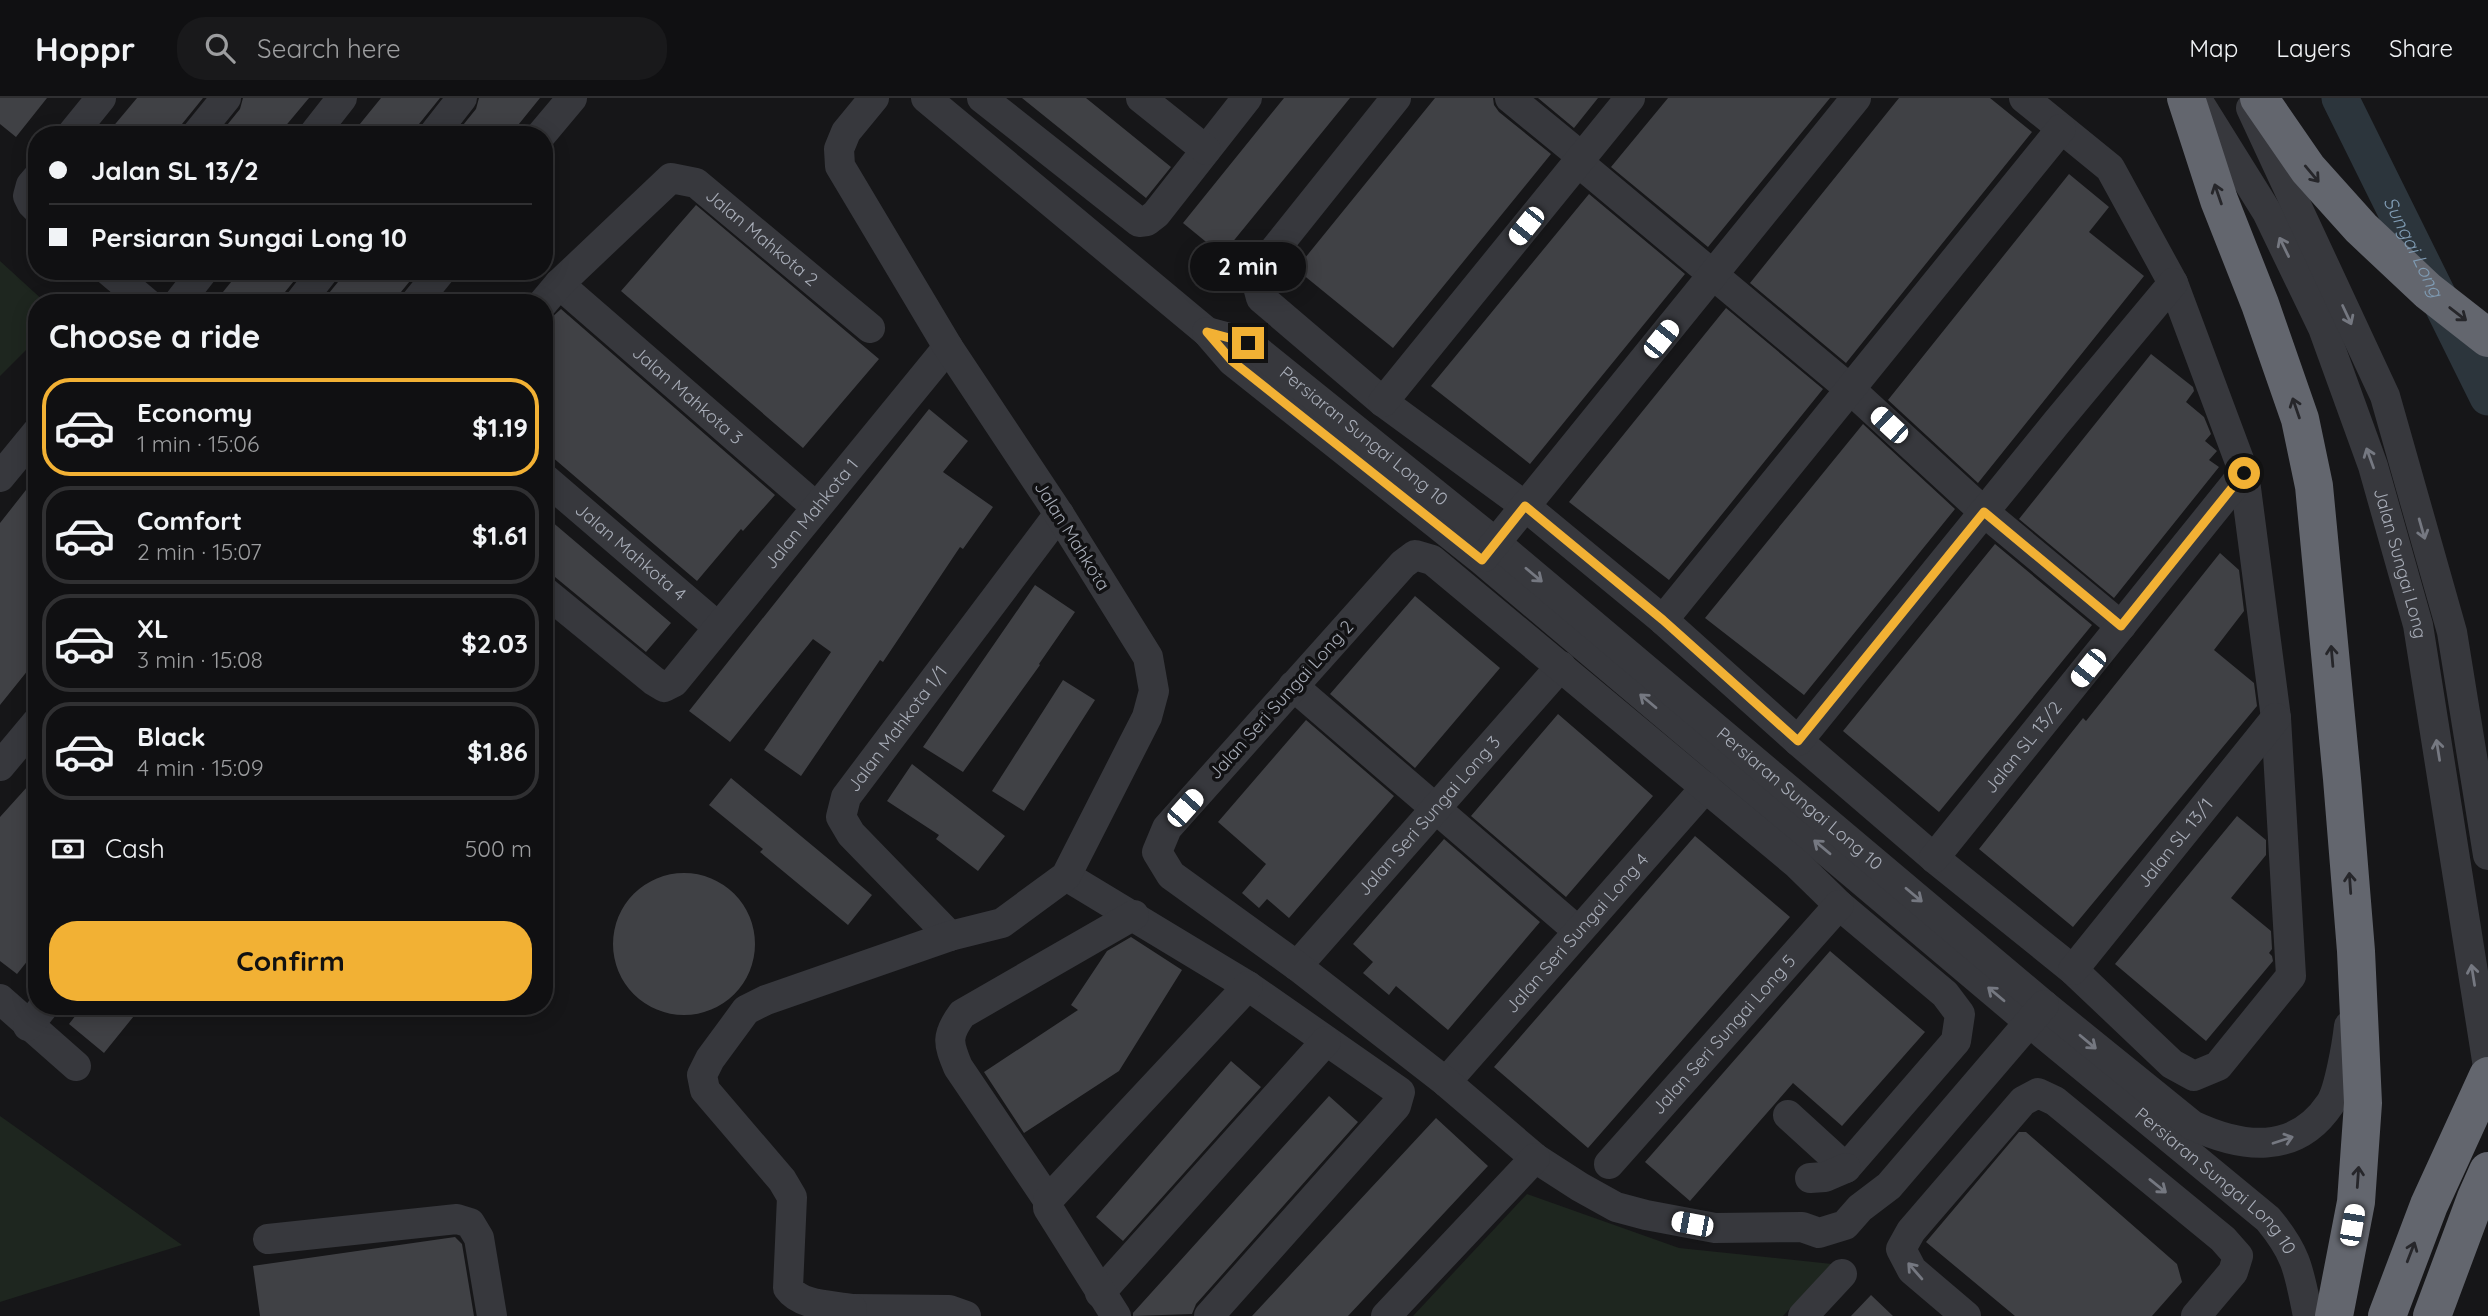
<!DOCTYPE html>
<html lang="en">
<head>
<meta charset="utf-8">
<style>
  body { margin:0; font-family:Quicksand,sans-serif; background:#19191b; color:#f1f3f6; height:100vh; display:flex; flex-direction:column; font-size:26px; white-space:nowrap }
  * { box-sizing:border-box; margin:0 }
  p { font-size:23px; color:#9c9d9f }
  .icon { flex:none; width:38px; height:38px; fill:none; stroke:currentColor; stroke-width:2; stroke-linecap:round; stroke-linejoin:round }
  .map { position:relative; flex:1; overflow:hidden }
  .panel { position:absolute; left:28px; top:196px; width:525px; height:721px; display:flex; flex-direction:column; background:#101012; border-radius:28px; box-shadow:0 4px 18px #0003,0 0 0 2px #303032 }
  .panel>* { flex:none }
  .top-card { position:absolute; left:28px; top:28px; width:525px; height:154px; border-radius:28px; box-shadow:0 4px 18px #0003,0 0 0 2px #303032; display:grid; align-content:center; height:154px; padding:0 21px; background:#101012 }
  .end { position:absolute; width:32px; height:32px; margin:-16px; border:9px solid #f2b134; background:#111; box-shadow:0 0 0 4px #111 }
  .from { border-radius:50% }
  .bubble { position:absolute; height:49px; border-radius:24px; background:#101012; box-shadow:0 4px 18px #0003,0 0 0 2px #303032; font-size:23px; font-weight:700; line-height:49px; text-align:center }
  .car { position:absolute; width:21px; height:42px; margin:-21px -10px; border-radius:9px; box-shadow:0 0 5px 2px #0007; background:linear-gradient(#fff 24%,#345 0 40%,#fff 0 76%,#345 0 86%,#fff 0) }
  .top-card b { display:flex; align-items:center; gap:24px; height:66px; font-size:26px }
  .top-card b+b { border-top:2px solid #303032 }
  .top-card i { width:18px; height:18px; background:#f1f3f6 }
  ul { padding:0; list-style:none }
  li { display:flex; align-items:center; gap:21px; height:98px; margin:0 14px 10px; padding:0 7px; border:4px solid #303032; border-radius:28px }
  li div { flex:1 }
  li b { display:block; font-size:26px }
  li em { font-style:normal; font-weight:700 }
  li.current { border-color:#f2b134 }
  li>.icon { width:63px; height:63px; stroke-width:1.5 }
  h2 { padding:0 21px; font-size:32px; line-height:84px }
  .pay { display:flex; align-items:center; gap:18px; height:77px; padding:0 21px; font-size:26px }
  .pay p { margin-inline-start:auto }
  .cta { display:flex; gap:14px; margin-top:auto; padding:14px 21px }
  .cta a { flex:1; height:80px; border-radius:28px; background:#f2b134; color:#111; font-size:28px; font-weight:700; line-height:80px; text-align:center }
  header { display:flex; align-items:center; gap:42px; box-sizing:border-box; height:98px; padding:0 35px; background:#101012; border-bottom:2px solid #303032 }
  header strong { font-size:33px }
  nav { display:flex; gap:38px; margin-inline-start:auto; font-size:24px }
  .search { width:490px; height:63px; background:#19191b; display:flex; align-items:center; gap:18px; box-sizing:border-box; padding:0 24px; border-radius:28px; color:#9c9d9f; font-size:26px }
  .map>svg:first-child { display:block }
</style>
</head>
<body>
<header>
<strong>Hoppr</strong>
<div class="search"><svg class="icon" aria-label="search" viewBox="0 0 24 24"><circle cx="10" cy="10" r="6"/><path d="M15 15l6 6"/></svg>Search here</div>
<nav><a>Map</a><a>Layers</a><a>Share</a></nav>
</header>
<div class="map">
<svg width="2488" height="1218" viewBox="0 0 2488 1218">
  <rect width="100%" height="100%" fill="#161618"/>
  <path fill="#1e261f" d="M0,163L46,205H37V241L0,278Z
    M0,1018L182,1147L0,1204Z
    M1527,1096L1679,1150L1832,1166L1783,1218H1413Z"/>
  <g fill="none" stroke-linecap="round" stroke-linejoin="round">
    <path stroke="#2c353c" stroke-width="37" id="s1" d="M2340,0L2488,299"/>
  </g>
  <path fill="#404145" d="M0,0H47L16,39L0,26Z
    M137,0H203L182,26L179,37H106Z
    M243,0H309L278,37H219L240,11Z
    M381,0H440L419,26L416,37H351Z
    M479,0H540L510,37H455L476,11Z
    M1022,0H1086L1171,69L1146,100Z
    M1284,0H1350L1222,157L1183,125Z
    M1435,0H1493L1494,7L1499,14L1551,56L1393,250L1296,171Z
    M1538,0H1598L1574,30Z
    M1668,0H1830L1708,149L1611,69Z
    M1899,0H1990L2032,34L1846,265L1750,185Z
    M2069,76L2109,109L2089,134L2144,178L1978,385L1888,302Z
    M1589,96L1685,176L1530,366L1431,288Z
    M696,107L879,261L803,350L621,193Z
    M240,173H302L285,194L282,205H214Z
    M341,173H418L401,194L398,205H321L338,184Z
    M1726,210L1823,291L1669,482L1569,404Z
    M561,211L775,397L743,433L741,431L697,483L544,352V222L550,221Z
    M2151,256L2193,289L2194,293L2186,304L2204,319L2211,336L2205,343L2217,353L2209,362L2219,369L2114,500L2019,421Z
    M929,311L968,343L943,374L993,409L963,451L960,449L883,564L880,562L801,678L764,652L831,554L813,541L730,644L689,613Z
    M1863,326L1955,411L1804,597L1705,520Z
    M37,378V561L0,607V425Z
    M544,417L671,525L646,554L555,479L544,476Z
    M1995,446L2092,527L1939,714L1843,633Z
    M2220,455L2239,472L2244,513L2214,552L2254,585L2257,608L2073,829L1979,751L2083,620L2086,623Z
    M1035,487L1075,514L1039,566L1040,567L963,674L923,649Z
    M1415,498L1500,570L1415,670L1330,596Z
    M1063,582L1095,602L1024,713L992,693Z
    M1558,616L1653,698L1566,799L1471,718Z
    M1306,622L1394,698L1289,820L1267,801L1259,810L1242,795L1266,766L1218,724Z
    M912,666L1005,738L978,773L936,741L939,737L887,703Z
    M37,678V851L17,876L0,863V719Z
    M731,680L872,797L848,827L760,754L763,751L709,707Z
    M2237,718L2266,742V757L2231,800L2271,833L2272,851L2269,855L2272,858L2273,863L2206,943L2115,866Z
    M1695,738L1790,819L1588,1050L1494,969Z
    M1444,741L1540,824L1448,932L1396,888L1389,897L1363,875L1373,864L1353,846Z
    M613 846a71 71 0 1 1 142 0a71 71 0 1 1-142 0Z
    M1131,839L1182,872L1119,973L1024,1035L984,974L1078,912L1071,907L1107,853Z
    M1830,853L1925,934L1842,1028L1793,985L1690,1103L1645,1064Z
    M83,908H142L104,955L69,926Z
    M1231,963L1261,989L1123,1143L1096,1119Z
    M1329,998L1358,1024L1196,1206L1192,1216L1133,1218V1215Z
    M1436,1020L1488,1068L1473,1084L1348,1218H1252Z
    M2019,1034H2026L2177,1166L2182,1184L2152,1218H2015L1926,1144Z
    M455,1139L462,1146L474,1218H260L253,1168Z
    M1871,1197L1893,1218H1851Z"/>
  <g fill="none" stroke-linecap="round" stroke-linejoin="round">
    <g stroke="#37383d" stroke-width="30">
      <path id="s2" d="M926,0L1207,234L1232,263L1482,462L2029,924L2268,1121C2298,1157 2299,1174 2308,1218"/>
      <path d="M982,0L1139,124L1147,123L1156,116L1247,0"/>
      <path d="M1141,0L1206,52"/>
      <path d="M1396,0L1260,170L1257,185L1261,200L1383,304L1525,408L1663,522L1798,643L1934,760L2073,872L2172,966L2194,978L2218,968L2291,878L2276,620L2244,375L2173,185L2110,70L2024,0"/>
      <path d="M1510,0L1582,59"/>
      <path id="s3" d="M2196,0L2267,114L2323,230L2373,368L2418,527L2488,969"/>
      <path d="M2251,10L2385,298L2452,534L2488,757"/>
      <path d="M71,37L101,0"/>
      <path d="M196,37L226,0"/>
      <path d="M313,37L342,0"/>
      <path d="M433,37L462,0"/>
      <path d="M541,37L572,0"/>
      <path d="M1578,64L1851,292L1984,414L2121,528"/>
      <path d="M37,80L31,87L28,98L32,106L37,111"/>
      <path d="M109,173L147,205"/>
      <path id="s4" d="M559,186L815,408"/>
      <path d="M178,205L203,173"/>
      <path d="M299,205L324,173"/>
      <path d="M415,205L441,173"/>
      <path id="s5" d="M543,205L559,186L671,80L696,85L870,230"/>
      <path id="s6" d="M1207,234L1248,245L1496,445L2044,907L2192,1027C2241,1050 2295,1058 2330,1006C2339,993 2347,946 2349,928"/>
      <path d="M1383,304L1630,0"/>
      <path d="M0,379L37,334"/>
      <path id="s7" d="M544,380L718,529"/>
      <path d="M1484,459L1856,0"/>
      <path id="s8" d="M544,493L654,583L664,589L674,584L948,249"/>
      <path d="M1663,522L2061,31"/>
      <path d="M1293,588L1578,833"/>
      <path d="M1798,643L2057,324L2173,185"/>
      <path d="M0,668L37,624"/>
      <path id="s9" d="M1934,760L2244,375"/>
      <path d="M1066,778L1248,888L1400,994L1396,1008L1209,1218"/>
      <path id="s10" d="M950,838L851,736L841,719L846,699L1059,416"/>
      <path id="s11" d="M1297,868L1561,568"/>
      <path id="s12" d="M2073,872L2276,620"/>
      <path d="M0,901L76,968"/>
      <path d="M28,928L44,908"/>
      <path id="s13" d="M1446,984L1706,689"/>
      <path d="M1788,1017L1846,1070L1956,943L1960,916L1945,896L1839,807L1797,766L1432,462L1415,457L1403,466L1167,730L1157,754L1171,777L1297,868L1446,984L1535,1060L1580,1089L1616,1109L1646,1117L1715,1130L1802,1129L1819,1135L1845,1127L1860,1110L1889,1088L2044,907"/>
      <path id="s14" d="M1609,1066L1839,807"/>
      <path d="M1810,1080L1825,1079L1846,1070"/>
      <path d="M1048,1102L958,969C948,945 946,938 962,916L1134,817"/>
      <path d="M268,1141L457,1121L470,1125L479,1140L492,1218"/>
      <path d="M1100,1195L1326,943"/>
      <path d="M852,1211L949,1212L966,1218"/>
      <path d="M851,1218L852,1211C830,1207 801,1208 788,1190L792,1099L782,1082L705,992L702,977L710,961L746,912L766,902L950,838L1002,825L1066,778L1147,619L1154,593L1148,559L1059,416L948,249L840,68L839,51L846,34L874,0"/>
      <path d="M1116,1218L1048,1110V1102L1248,888"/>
      <path d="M1386,1218L1535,1060"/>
      <path d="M1803,1218L1842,1176"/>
      <path d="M1966,1218L1912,1172L1901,1151L1911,1133L2023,1003L2038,995L2055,1003L2223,1141L2238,1158L2233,1174L2196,1218"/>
    </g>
    <path stroke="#63666e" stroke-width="38" d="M2186,0L2219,102L2260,206L2300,321L2314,388L2342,681L2356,853L2363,1005L2356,1104L2334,1218
      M2259,0L2308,71L2361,130L2428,193L2488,240
      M2387,1218L2429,1107L2488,978
      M2432,1218L2476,1100L2488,1073"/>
  </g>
  <defs><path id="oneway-shaft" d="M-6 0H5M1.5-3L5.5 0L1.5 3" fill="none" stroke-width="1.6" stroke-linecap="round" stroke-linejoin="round" transform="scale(1.75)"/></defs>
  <g stroke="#26262a">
    <use href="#oneway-shaft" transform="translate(2312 76) rotate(50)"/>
    <use href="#oneway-shaft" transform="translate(2218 96) rotate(-109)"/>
    <use href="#oneway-shaft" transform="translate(2458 216) rotate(38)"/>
    <use href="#oneway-shaft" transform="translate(2296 310) rotate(-109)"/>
    <use href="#oneway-shaft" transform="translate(2332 558) rotate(-95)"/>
    <use href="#oneway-shaft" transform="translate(2350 785) rotate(-94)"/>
    <use href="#oneway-shaft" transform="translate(2358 1079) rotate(-86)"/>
    <use href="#oneway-shaft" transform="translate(2411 1154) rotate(-69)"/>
  </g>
  <g stroke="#757881">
    <use href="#oneway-shaft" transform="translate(2284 149) rotate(-116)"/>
    <use href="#oneway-shaft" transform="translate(2347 217) rotate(65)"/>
    <use href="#oneway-shaft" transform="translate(2370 360) rotate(-110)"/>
    <use href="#oneway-shaft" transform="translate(2422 431) rotate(74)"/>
    <use href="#oneway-shaft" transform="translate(1534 477) rotate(40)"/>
    <use href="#oneway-shaft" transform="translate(1648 603) rotate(-140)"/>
    <use href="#oneway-shaft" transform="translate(2438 652) rotate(-99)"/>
    <use href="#oneway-shaft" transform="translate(1822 749) rotate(-140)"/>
    <use href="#oneway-shaft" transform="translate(1914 797) rotate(40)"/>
    <use href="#oneway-shaft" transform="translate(2473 877) rotate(-99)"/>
    <use href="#oneway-shaft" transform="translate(1996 896) rotate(-140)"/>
    <use href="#oneway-shaft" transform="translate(2088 944) rotate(40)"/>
    <use href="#oneway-shaft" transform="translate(2283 1042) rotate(-18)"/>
    <use href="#oneway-shaft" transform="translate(2158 1088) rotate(39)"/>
    <use href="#oneway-shaft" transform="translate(1915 1173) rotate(-131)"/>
  </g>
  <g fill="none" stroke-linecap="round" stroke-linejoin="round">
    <path stroke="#f2b134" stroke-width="9" d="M1248,245L1207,234L1232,263L1482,462L1525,408L1663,522L1798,643L1984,414L2121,528L2244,375"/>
  </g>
  <g text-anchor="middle" stroke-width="7" stroke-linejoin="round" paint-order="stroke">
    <g font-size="18" fill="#a8adb8" stroke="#111113">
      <text dy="6" stroke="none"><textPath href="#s5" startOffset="290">Jalan Mahkota 2</textPath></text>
      <text dy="6" stroke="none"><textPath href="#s4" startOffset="170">Jalan Mahkota 3</textPath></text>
      <text dy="6" stroke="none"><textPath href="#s6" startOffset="191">Persiaran Sungai Long 10</textPath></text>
      <text dy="6" stroke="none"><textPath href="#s8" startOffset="382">Jalan Mahkota 1</textPath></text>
      <text transform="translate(1072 438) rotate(58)" y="6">Jalan Mahkota</text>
      <text dy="6" stroke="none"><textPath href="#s7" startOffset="114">Jalan Mahkota 4</textPath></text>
      <text dy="6" stroke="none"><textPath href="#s3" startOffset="511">Jalan Sungai Long</textPath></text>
      <text transform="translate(1281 602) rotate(-48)" y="6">Jalan Seri Sungai Long 2</text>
      <text dy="6" stroke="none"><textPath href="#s10" startOffset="268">Jalan Mahkota 1/1</textPath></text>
      <text dy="6" stroke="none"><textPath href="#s9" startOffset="142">Jalan SL 13/2</textPath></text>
      <text dy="6" stroke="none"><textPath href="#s6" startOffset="758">Persiaran Sungai Long 10</textPath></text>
      <text dy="6" stroke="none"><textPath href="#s11" startOffset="200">Jalan Seri Sungai Long 3</textPath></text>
      <text dy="6" stroke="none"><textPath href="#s12" startOffset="163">Jalan SL 13/1</textPath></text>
      <text dy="6" stroke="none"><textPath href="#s13" startOffset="198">Jalan Seri Sungai Long 4</textPath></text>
      <text dy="6" stroke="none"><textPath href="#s14" startOffset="173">Jalan Seri Sungai Long 5</textPath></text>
      <text dy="6" stroke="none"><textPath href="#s2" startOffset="1685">Persiaran Sungai Long 10</textPath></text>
    </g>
    <g font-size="19" font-style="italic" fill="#7f9bb3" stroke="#111113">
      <text dy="7" stroke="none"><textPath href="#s1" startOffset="166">Sungai Long</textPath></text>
    </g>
  </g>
</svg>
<i class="end from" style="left:2244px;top:375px"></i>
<i class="end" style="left:1248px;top:245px"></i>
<div class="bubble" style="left:1190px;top:144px;width:116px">2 min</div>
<i class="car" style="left:1526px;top:128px;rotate:219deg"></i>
<i class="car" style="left:1661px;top:241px;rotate:39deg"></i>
<i class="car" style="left:1889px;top:327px;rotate:313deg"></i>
<i class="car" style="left:2088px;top:570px;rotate:219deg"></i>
<i class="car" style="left:1185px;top:710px;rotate:42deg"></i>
<i class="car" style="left:1692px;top:1126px;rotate:281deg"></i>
<i class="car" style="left:2352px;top:1127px;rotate:10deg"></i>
<div class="top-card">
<b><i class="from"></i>Jalan SL 13/2</b>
<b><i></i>Persiaran Sungai Long 10</b>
</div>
<section class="panel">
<h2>Choose a ride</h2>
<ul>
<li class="current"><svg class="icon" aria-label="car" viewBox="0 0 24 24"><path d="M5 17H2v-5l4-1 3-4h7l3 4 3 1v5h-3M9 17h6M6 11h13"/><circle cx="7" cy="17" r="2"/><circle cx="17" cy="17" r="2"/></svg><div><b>Economy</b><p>1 min · 15:06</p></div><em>$1.19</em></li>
<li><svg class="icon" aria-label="car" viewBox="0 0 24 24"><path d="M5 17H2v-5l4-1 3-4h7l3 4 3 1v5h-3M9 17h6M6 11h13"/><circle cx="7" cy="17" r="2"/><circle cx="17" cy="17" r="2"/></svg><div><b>Comfort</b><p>2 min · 15:07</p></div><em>$1.61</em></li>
<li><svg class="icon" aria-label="car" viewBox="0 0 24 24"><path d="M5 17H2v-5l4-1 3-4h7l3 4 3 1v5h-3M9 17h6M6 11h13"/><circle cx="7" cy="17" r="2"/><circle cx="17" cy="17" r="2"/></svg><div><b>XL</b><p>3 min · 15:08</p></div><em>$2.03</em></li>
<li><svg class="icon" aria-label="car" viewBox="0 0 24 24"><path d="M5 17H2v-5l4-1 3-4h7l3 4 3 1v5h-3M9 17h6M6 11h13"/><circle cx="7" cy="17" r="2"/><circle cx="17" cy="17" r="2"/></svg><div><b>Black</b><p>4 min · 15:09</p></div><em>$1.86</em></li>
</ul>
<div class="pay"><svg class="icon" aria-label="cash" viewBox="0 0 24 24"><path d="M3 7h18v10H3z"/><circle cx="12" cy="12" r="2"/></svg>Cash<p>500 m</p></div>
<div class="cta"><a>Confirm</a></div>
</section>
</div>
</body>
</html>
